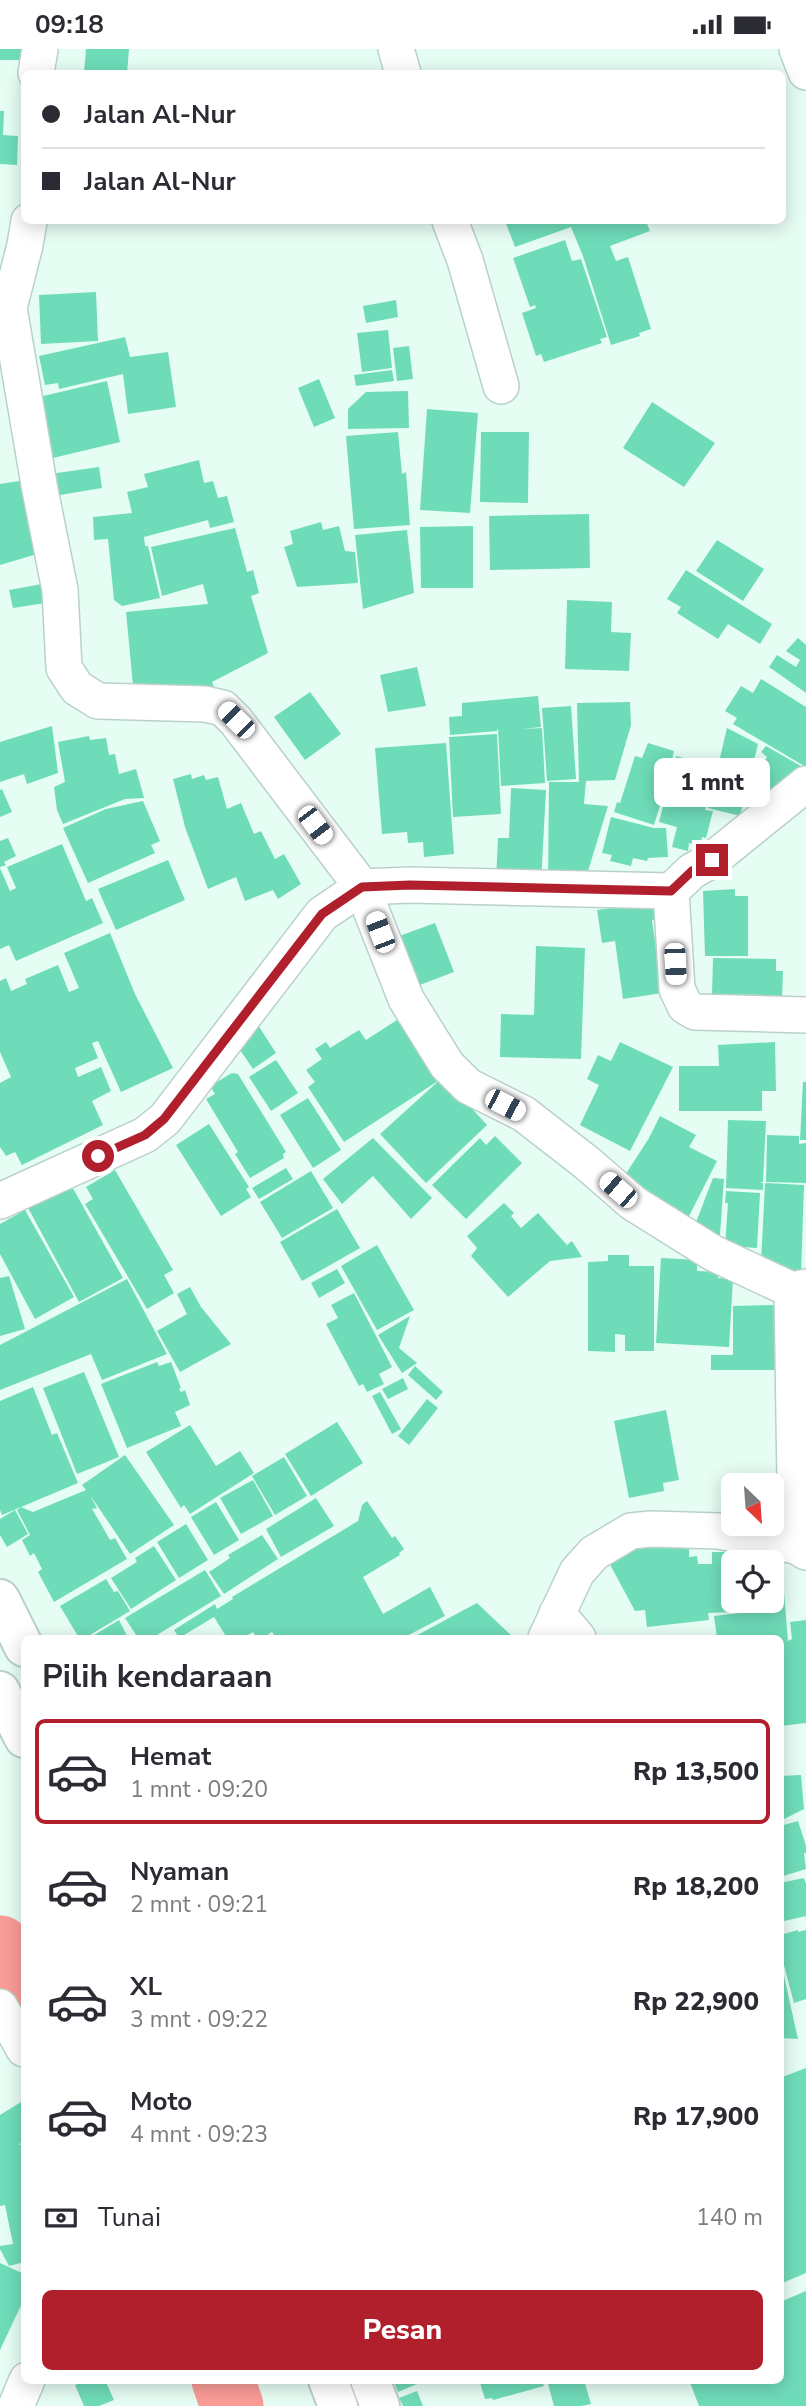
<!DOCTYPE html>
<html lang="id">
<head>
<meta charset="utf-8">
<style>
  body { margin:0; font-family:"Nunito Sans",sans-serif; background:#f2f2f3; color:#2b2b33; height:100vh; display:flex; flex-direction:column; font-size:26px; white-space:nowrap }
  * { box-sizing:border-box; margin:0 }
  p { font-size:23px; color:#7c7c81 }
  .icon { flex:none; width:38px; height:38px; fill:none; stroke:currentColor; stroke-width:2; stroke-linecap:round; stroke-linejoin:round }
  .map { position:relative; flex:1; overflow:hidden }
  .sheet { position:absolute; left:21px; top:1586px; width:763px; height:749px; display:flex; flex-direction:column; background:#fff; border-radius:10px; box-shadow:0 4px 18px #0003 }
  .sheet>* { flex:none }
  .banner { position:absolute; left:21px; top:21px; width:765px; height:154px; border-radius:10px; box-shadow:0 4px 18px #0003; display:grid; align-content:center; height:154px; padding:0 21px; background:#fff }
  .needle { width:46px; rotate:155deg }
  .fabs { position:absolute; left:721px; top:1424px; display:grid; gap:14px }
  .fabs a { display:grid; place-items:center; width:63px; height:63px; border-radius:10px; background:#fff; box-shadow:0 4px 18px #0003; font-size:35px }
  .end { position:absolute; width:32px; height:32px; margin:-16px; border:9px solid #b11f2d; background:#fff; box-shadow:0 0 0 4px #fff }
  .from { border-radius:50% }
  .bubble { position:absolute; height:49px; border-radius:10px; background:#fff; box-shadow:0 4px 18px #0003; font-size:23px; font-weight:800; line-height:49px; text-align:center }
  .car { position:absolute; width:21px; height:42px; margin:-21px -10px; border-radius:9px; box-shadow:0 0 5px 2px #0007; background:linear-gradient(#fff 24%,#345 0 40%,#fff 0 76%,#345 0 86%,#fff 0) }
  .banner b { display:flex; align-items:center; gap:24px; height:66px; font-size:26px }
  .banner b+b { border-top:2px solid #e1e1e2 }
  .banner i { width:18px; height:18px; background:#2b2b33 }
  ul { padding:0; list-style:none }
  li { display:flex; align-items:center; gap:21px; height:105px; margin:0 14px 10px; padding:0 7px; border:4px solid transparent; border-radius:10px }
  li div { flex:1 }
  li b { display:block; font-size:26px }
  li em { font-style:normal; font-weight:800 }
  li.current { border-color:#b11f2d }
  li>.icon { width:63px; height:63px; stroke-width:1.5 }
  h2 { padding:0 21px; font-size:32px; line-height:84px }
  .pay { display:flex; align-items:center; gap:18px; height:77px; padding:0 21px; font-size:26px }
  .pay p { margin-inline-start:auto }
  .action { display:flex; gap:14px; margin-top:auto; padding:14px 21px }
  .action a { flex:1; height:80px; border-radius:10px; background:#b11f2d; color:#fff; font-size:28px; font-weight:800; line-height:80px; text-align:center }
  .status { display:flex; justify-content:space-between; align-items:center; height:49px; padding:0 35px; background:#fff; direction:ltr }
  .status svg { height:19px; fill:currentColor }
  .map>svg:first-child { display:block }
</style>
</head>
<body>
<div class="status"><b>09:18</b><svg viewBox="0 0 49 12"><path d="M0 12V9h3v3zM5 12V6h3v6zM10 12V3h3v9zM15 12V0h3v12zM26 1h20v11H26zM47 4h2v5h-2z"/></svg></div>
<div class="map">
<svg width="806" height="2357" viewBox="0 0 806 2357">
  <rect width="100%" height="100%" fill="#e6fdf4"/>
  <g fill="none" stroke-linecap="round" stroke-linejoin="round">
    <path stroke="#fa9c98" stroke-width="63" d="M0,1898L14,1942L24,1959
      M223,2331L232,2357"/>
  </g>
  <path fill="#6fdcb9" d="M0,0H30L28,11H0Z
    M86,0H129L127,24H84Z
    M0,62H4L3,86L18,87L17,116L0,115Z
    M505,172H646L650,182L610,197L616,212L628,208L651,280L639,284L640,287L611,296L583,207L571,178L515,198Z
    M565,191L572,212L581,210L607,288L600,290L602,294L544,313L541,305L536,307L522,264L536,259L535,256L530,258L513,209Z
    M96,243L98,292L41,295L39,246Z
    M396,251L398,268L366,274L363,257Z
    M388,281L392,319L362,323L357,284Z
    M125,288L130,308L168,303L176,358L128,365L123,325L59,340L58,334L45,336L39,307Z
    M409,297L413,330L397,332L393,299Z
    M392,321L394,332L356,337L354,326Z
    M319,330L335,369L314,378L298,339Z
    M107,332L120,393L53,409L39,348Z
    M408,342L409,379L348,380V360L366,343Z
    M652,353L715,394L684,438L623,399Z
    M427,360L478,364L470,464L420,461Z
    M398,383L402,425L406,423L410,476L354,480L346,387Z
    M481,383H529L528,454L480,453Z
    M199,411L204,434L213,432L218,449L227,447L234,473L210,479L208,471L144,488L145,497H148L160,549L122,557L114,551L108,490L94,491L93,468L132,464L127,443L148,438L144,425Z
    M99,418L102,439L54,447L50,425Z
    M32,430L44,503L0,516V435Z
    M589,465L590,519L490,521L489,467Z
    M321,473L323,481L339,477L345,502L355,503L358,534L297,538L284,498L293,495L290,482Z
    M473,477V539H421L420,478Z
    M235,479L247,523L253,521L259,544L251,547L268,604L212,633L214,638L134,647L126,563L208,555L203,535L162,547L151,498Z
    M407,481L414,544L363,560L355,486Z
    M717,491L764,520L743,552L696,522Z
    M686,521L772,575L760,595L728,575L718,590L677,564L681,558L667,550Z
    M42,535L45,554L13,559L9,541Z
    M567,551L612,553L611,583L631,584L629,622L565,620Z
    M798,589L806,596V644L769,618L777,606L796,618L800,611L786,602Z
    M417,618L426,657L388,663L380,626Z
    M761,630L806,658V718L733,675L737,669L725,662L741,637L753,644Z
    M310,643L341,685L305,711L274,668Z
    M538,647L541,678L523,680L542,679L545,734L501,737L498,679L497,682L450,686L449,668L462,667V654Z
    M630,653L631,676L615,731L586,732L584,755L608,757L584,835H548L549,733H579L577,654Z
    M571,657L576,730L547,732L542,659Z
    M52,677L58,724L27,735L24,725L0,733V693Z
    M727,679L758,695L740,767L708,759Z
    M497,685L501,765L453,768L449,688Z
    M89,687L90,691L106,689L109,706L115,705L119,725L136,720L144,749L125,750L63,775L57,761L54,738L65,733L58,693Z
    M446,694L454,805L424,808L423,793L408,794L407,783L382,785L375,699Z
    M648,694L674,702L672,711H674L654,776L614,763L617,753L620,754L635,707L642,709Z
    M766,697L806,720L743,775L755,735L750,732L767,708L761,703Z
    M676,707L696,712L690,737L695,738L694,744L709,748L705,761L713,762L706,789L702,788L701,794L697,793L696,796L689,794L688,802L672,798L677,778L659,773Z
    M191,725L192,730L204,726L206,731L218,728L227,760L241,754L254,785L261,782L275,810L284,805L301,835L278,850L273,841L245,852L236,828L208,840L185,778L173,730Z
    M511,739L546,741L541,834L496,832L498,789H509Z
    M2,740L12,763L0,768V741Z
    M143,752L160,792L151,796L155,804L88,834L63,779L106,760Z
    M611,768L654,779H666L668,808L648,809L647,812L633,809L631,817L610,812L612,806L602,804Z
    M8,789L16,807L4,813L6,816L0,818V792Z
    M62,795L86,852L92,849L103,874L16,912L9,896L0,900V819L10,842L16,839L7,818Z
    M168,811L185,851L116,881L98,840Z
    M735,840V847H748V907H705L703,842Z
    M666,852L669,868L652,871L656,899L663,898L662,944L623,950L615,892L602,894L597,861Z
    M435,874L454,923L409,940L391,890Z
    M110,884L135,945L173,1019L121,1043L98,992L92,994L98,1009L75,1019L78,1028L101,1018L111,1042L92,1052L103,1076L22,1116L15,1103L6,1107L0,1098V1034L11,1028L0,1003V932L6,929L11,942L27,935L25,930L58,916L69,943L79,939L64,904Z
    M536,897L585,899L581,1010L500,1008L501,965L534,966Z
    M713,909L776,910V922H783L782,950L763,949L764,946L712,945Z
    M397,971L438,1032L344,1093L308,1038L315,1033L306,1021L322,1010L315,1000L326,993L330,999L359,981L366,991Z
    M258,976L276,1004L253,1020L234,992Z
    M620,993L673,1018L630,1102L580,1076L599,1036L587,1030L598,1006L611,1012Z
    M775,993L776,1042H762V1062H679V1017H719L718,996Z
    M276,1011L298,1044L271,1062L249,1028Z
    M232,1024L238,1025L286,1103L283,1105L284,1109L250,1129L235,1105L238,1103L206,1050L215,1045L210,1037Z
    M443,1028L487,1076L426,1134L380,1085Z
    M803,1033H806V1091H800Z
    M308,1049L341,1101L313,1119L280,1066Z
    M660,1067L696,1086L689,1098L717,1112L686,1173L620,1134L649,1089Z
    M728,1071L766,1072L763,1133H759L763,1134V1141L726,1139Z
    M209,1075L249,1138L246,1140L251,1148L221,1167L176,1096Z
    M767,1086L799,1087V1095L806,1094V1134L766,1133Z
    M495,1087L522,1114L466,1170L432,1136L480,1089L486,1096Z
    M373,1089L432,1149L411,1170L373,1127L342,1155L323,1130Z
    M286,1119L293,1130L259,1150L252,1139Z
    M115,1121L173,1221L164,1226L174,1244L147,1260L85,1155L93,1150L86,1138Z
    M311,1122L333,1159L282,1189L260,1153Z
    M713,1129L724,1130L720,1186L695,1176Z
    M70,1134L123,1229L79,1253L27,1157Z
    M765,1134L804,1136L801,1225L761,1214Z
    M726,1142L760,1144L757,1199L725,1197L728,1154H725Z
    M504,1154L514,1164L511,1167L521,1179L538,1164L567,1196L572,1192L582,1208L550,1212L508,1248L471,1207L477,1199L467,1187Z
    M337,1160L360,1199L302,1232L280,1193Z
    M25,1161L74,1248L35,1270L0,1205V1175Z
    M377,1196L414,1261L377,1281L341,1217Z
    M608,1206H629V1217H654V1302H625V1286L615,1285V1303L588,1302V1213L608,1212Z
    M661,1209L697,1211V1222L719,1223L718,1229L733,1230L729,1298L656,1294Z
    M337,1220L345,1234L319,1249L311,1234Z
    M9,1227L25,1280L0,1287V1229Z
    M127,1230L167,1305L102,1331L91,1305L0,1341V1296Z
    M190,1238L201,1258L231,1295L180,1323L157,1282L187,1265L177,1245Z
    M354,1244L392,1318L379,1325L384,1335L367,1343L363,1335L359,1337L326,1275L338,1269L331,1256Z
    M774,1256L775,1321H711V1306H733V1257Z
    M410,1267L399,1299L417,1314L402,1324L378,1286Z
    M157,1313L159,1317L171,1313L181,1339L179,1340L181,1343L185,1341L190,1356L175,1363L181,1377L127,1399L101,1335Z
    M415,1317L443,1343L436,1351L408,1326Z
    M84,1323L119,1408L77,1425L43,1339Z
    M403,1329L408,1340L388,1350L382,1340Z
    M33,1338L52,1386L57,1384L78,1434L2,1466L0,1461V1352Z
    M380,1343L401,1380L392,1385L372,1347Z
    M427,1350L438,1359L409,1396L398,1387Z
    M666,1361L679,1431L663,1434L664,1442L629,1449L614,1372Z
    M337,1373L363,1414L311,1447L285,1405Z
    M190,1376L216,1417L240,1402L254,1424L190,1465L184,1456L181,1459L146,1403Z
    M125,1406L174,1476L130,1505L90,1446L97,1459L92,1460L98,1470L110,1491L115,1489L127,1510L54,1553L38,1523L42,1520L34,1504L30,1507L22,1491L30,1486L17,1461L21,1458L33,1463L86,1441L82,1436Z
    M284,1408L307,1447L275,1466L252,1427Z
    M253,1431L273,1467L241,1485L220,1449Z
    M316,1449L334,1477L281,1508L266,1480Z
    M367,1452L392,1489L395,1487L404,1500L399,1504L400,1506L363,1528L383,1565L430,1538L445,1567L403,1589H276L272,1583L263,1589H257L253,1583L243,1589H227L214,1568L179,1589L174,1581L215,1555L217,1560L233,1550L232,1548L358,1472L362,1456Z
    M216,1453L239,1491L214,1506L191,1468Z
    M15,1461L28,1485L7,1498L0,1486V1470Z
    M186,1475L208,1511L179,1529L157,1493Z
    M262,1486L278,1510L224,1545L209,1523L230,1509L228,1506Z
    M689,1492V1508L697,1507L698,1515H712V1503H727V1524L733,1523L734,1563L708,1564L709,1571L647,1578L645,1561L635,1562L606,1508L624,1497Z
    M154,1497L176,1531L131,1560L111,1529L137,1513L135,1509Z
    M758,1504L781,1507L788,1592L792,1590L790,1573L806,1571V1674L780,1677V1589H717L714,1567L747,1563L746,1552H772V1514H759Z
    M205,1521L221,1547L152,1589H138L125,1569Z
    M106,1530L114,1543L118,1542L130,1562L85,1589H79L60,1557Z
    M477,1554L514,1589H412L462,1562Z
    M119,1571L128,1589H89Z
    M801,1726L804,1760L780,1772V1727Z
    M798,1772L806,1797V1804H804L806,1820L780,1828V1777Z
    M804,1829L806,1835V1867L780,1873V1834Z
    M798,1881V1883L806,1881V1950L794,1954L780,1901V1886Z
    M780,1918H782L798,1990L780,1989Z
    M806,2019V2224L780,2235V2029Z
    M21,2053L24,2058V2092L18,2096L24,2095V2213L9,2217L0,2200V2197L13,2195L5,2156L0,2157V2066Z
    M0,2214L24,2225V2250L0,2301Z
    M806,2242V2357H699L689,2331H780V2253Z
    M88,2331H105L114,2351L99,2357H84L75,2336Z
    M393,2331H415L417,2335L398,2343Z
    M479,2331H542L544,2337L493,2351L492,2349L485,2350Z
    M547,2331H584L591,2355L581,2357H554Z
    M417,2342L423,2357H403L399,2349Z"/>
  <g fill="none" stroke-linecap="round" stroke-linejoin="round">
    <defs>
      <path id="minor" d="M396,0L403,24
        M797,0L806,23
        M36,24L40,0
        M29,172L25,196L9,259L40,441L60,541L64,619L77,639L98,652L205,655L223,659L236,672L362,838L406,950L447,1016L468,1037L524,1065L587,1114L633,1154L713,1204L792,1241L806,1238
        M450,172L465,211L501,337
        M671,842L677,940L685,957L695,963L806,966
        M0,1152L145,1086L165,1070L322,865L362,838L410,836L671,842L692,822L712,811L806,735
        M792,1241L796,1497
        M557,1564L578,1589
        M546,1589L577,1523L594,1504L631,1482L651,1480L719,1482L796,1497L806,1503
        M0,1958L24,2000
        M16,2357L27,2331"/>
      <path id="highway" d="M0,1550L24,1598
        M0,1642L24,1689
        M328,2331L338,2357
        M370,2331L380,2357"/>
    </defs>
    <use href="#minor" stroke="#bad1c8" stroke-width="38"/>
    <use href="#highway" stroke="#bad1c8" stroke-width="42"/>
    <use href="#minor" stroke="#fff" stroke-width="35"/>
    <use href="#highway" stroke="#fff" stroke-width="38"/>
  </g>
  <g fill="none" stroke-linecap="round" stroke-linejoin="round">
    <path stroke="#b11f2d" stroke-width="9" d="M98,1107L145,1086L164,1070L322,865L362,838L410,836L671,842L692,822L712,811"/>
  </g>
</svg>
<div class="fabs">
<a><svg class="needle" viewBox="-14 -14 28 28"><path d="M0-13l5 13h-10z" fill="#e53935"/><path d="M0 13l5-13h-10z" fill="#7c7c81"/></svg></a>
<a><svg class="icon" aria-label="locate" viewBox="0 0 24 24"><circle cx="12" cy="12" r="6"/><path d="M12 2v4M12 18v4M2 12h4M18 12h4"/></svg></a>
</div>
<i class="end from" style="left:98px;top:1107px"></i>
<i class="end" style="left:712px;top:811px"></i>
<div class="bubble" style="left:654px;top:709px;width:116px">1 mnt</div>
<i class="car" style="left:236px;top:671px;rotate:315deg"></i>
<i class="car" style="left:315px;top:776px;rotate:143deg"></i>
<i class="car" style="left:380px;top:883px;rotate:339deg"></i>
<i class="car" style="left:675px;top:915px;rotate:177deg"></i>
<i class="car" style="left:505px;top:1056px;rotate:117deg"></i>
<i class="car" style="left:618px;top:1141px;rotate:311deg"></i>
<div class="banner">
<b><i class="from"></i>Jalan Al-Nur</b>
<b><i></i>Jalan Al-Nur</b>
</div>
<section class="sheet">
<h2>Pilih kendaraan</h2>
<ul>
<li class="current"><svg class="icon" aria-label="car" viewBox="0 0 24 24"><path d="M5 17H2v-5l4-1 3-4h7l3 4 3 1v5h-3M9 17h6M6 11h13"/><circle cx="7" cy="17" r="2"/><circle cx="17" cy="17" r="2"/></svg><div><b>Hemat</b><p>1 mnt · 09:20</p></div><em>Rp 13,500</em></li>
<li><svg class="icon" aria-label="car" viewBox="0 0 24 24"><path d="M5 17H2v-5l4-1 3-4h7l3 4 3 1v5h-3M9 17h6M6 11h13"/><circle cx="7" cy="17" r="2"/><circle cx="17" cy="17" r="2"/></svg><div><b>Nyaman</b><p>2 mnt · 09:21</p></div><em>Rp 18,200</em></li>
<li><svg class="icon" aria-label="car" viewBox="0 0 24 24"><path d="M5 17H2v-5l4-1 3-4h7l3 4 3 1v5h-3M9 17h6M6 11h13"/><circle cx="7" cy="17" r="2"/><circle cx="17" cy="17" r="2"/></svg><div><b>XL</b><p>3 mnt · 09:22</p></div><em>Rp 22,900</em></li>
<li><svg class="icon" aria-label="car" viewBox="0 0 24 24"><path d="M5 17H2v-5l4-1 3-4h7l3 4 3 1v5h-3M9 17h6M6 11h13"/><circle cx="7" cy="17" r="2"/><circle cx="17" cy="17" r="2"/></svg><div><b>Moto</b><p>4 mnt · 09:23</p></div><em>Rp 17,900</em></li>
</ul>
<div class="pay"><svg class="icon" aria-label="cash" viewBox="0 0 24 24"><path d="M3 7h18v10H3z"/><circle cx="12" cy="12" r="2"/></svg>Tunai<p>140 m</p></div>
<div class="action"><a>Pesan</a></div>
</section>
</div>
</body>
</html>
